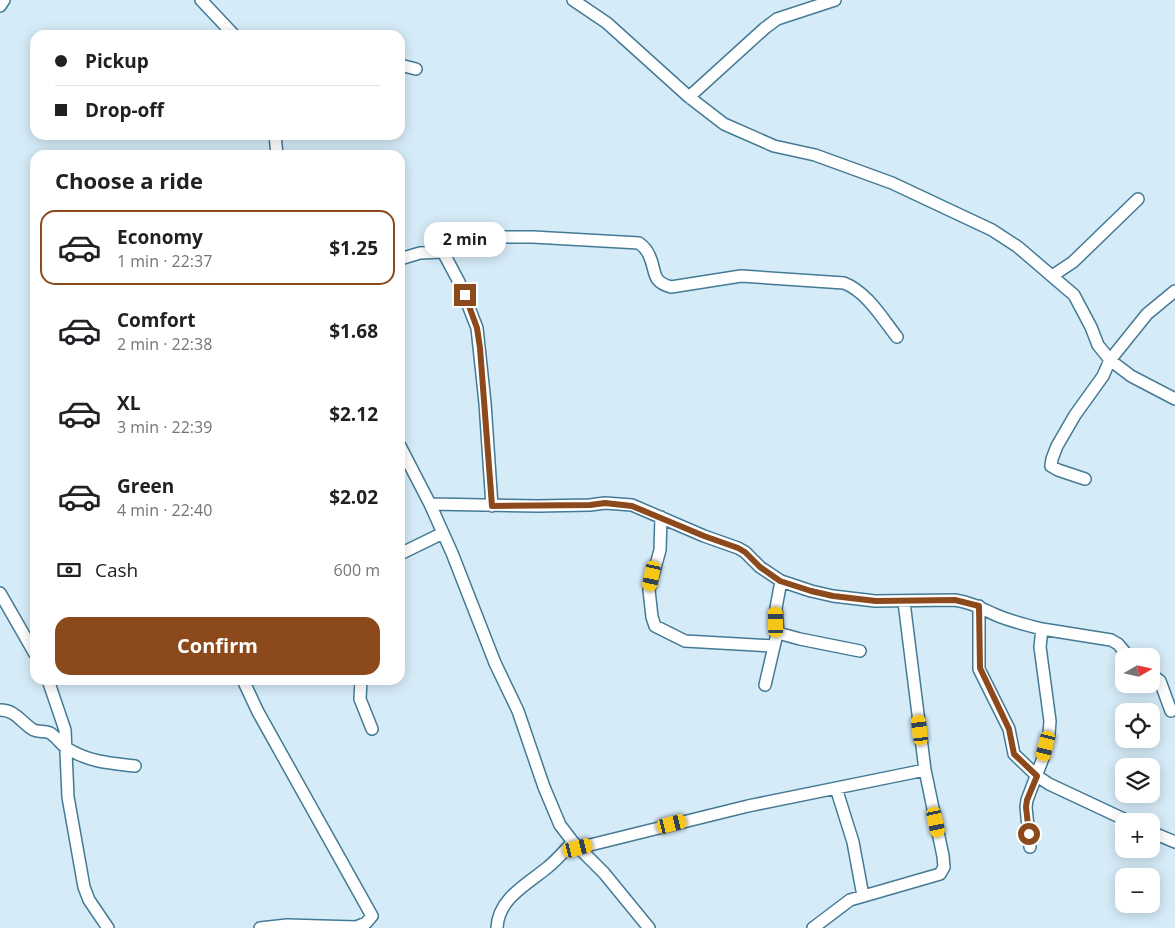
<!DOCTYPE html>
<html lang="en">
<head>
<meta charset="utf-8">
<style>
  body { margin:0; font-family:"Open Sans",sans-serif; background:#f2f2f2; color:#202124; height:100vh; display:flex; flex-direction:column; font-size:19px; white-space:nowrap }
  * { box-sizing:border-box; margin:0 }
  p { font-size:16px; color:#757577 }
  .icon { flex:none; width:28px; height:28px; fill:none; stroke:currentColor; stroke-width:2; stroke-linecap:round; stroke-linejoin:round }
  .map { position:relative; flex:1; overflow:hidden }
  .side { position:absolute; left:30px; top:150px; width:375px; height:535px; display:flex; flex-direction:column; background:#fff; border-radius:15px; box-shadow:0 2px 12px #0003 }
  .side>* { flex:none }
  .banner { position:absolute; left:30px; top:30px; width:375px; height:110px; border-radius:15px; box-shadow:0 2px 12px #0003; display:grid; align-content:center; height:110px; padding:0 25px; background:#fff }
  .needle { width:32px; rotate:81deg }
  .fabs { position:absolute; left:1115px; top:648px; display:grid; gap:10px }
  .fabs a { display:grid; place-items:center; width:45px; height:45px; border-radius:10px; background:#fff; box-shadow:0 2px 12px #0003; font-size:25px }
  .end { position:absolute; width:22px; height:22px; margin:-11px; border:6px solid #8c491b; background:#fff; box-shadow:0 0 0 2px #fff }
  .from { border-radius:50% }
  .bubble { position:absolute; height:35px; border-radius:15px; background:#fff; box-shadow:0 2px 12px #0003; font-size:16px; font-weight:700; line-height:35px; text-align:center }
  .car { position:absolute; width:15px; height:30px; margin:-15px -8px; border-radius:6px; box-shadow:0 0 4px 1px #0007; background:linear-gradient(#f5c518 24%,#345 0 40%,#f5c518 0 76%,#345 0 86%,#f5c518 0) }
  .banner b { display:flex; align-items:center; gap:18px; height:48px; font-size:19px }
  .banner b+b { border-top:1px solid #e0e0e0 }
  .banner i { width:12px; height:12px; background:#202124 }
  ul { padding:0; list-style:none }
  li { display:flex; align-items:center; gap:15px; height:75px; margin:0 10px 8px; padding:0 15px; border:2px solid transparent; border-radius:15px }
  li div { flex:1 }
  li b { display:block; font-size:19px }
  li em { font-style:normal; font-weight:700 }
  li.current { border-color:#8c491b }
  li>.icon { width:45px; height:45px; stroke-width:1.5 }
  h2 { padding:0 25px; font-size:22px; line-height:60px }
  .pay { display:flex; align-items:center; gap:12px; height:55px; padding:0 25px; font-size:19px }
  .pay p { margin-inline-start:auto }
  .button { display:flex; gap:10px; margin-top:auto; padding:10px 25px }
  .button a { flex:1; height:58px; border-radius:15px; background:#8c491b; color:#fff; font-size:20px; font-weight:700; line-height:58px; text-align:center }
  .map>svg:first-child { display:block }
</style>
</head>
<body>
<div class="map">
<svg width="1175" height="928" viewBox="0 0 1175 928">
  <rect width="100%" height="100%" fill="#d5ebf7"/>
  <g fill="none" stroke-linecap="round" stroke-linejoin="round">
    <defs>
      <path id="street" d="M201,0L234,35
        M573,0L607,23L689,97L724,124L774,146L815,155L892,183L992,230L1018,247L1074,295L1091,327L1098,345L1110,360L1131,376L1175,399
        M0,6L4,0
        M400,65L416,69
        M689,97L765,28L777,19L835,0
        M275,135L277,155
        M443,252L459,282L477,328L485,403L492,506
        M400,259L420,253L443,252L500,237H533L639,243C643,246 647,250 649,255C657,271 650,281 671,287L741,276L844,283C867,292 882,318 897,337
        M1052,276L1073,262L1138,199
        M400,446L430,504L452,553L495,663L518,711L544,787L560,825L573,842L604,873L649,928
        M1085,479L1058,470L1051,466L1052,459L1057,446L1075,415L1103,376L1110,360L1147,314L1175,291
        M430,504L538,506L590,505L605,503L632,505L704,536L738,548L745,552L760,567L781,581L811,591L833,596L875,601L955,600C973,603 980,608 996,615C1010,621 1026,625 1042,629L1040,647L1050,721L1049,734L1043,758L1027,800L1026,807L1030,847
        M661,517L660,550L649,590L652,617L655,626L685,641L773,646
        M400,554L443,533
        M781,581L776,608L778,633L800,639L860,651
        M0,593L35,654
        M979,606V669L1009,729L1014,754L1037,776L1049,784L1128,821
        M1042,629L1111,640L1118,644L1128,656
        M1151,674L1160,681L1171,711
        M48,680L65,730L68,797L84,887L89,900L108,928
        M243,680L258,712L372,916L366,923L356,927L287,925L260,928
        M361,680L360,699L372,729
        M765,685L776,638
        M0,710C15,710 20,721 32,729C37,733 45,730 50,733C57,737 61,745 68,749C90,762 109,763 135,766
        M836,788L853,842L863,896
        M1151,832L1175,842
        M578,848L748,806L925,770L904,602
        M497,928C498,898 528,884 548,867C557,860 565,850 573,842
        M813,928L850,900L940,874L944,867L943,856L925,770"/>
    </defs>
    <use href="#street" stroke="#437a95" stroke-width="14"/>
    <use href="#street" stroke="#fff" stroke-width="11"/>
  </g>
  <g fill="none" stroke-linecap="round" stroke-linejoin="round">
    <path stroke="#8c491b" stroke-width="6" d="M465,295L477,328L480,348L492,506L590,505L605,503L632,506L704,536L738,548L745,552L760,567L780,581L811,591L833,596L876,601L955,600L979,606L980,668L1009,729L1014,754L1037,776L1027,800L1026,807L1029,834"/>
  </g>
</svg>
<div class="fabs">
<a><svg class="needle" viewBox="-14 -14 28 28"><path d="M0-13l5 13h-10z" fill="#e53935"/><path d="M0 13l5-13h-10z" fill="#757577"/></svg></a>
<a><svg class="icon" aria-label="locate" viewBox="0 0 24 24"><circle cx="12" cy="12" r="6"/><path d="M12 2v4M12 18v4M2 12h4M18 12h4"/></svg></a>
<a><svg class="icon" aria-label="layers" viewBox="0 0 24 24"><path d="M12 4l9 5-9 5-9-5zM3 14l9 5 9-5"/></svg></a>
<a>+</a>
<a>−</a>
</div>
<i class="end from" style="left:1029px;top:834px"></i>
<i class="end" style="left:465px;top:295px"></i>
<div class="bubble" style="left:424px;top:222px;width:82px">2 min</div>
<i class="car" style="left:652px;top:576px;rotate:192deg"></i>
<i class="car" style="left:776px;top:622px;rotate:359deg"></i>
<i class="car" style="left:920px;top:730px;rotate:353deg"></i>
<i class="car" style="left:1046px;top:746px;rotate:194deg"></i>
<i class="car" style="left:936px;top:822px;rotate:168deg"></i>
<i class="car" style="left:672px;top:824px;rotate:76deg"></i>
<i class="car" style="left:578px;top:848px;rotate:76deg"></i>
<div class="banner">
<b><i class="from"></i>Pickup</b>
<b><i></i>Drop-off</b>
</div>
<section class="side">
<h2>Choose a ride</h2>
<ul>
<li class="current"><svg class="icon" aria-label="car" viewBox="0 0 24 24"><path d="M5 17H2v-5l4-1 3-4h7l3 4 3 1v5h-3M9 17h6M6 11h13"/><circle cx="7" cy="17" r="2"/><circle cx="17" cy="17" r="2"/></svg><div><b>Economy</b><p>1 min · 22:37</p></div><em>$1.25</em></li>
<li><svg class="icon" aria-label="car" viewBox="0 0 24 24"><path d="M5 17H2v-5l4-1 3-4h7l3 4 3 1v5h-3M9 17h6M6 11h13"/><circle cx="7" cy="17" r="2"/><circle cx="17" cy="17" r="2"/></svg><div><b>Comfort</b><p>2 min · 22:38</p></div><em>$1.68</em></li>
<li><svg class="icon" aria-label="car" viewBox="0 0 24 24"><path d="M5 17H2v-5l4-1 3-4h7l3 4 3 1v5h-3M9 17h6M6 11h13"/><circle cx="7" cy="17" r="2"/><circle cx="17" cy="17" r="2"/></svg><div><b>XL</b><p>3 min · 22:39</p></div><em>$2.12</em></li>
<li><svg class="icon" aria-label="car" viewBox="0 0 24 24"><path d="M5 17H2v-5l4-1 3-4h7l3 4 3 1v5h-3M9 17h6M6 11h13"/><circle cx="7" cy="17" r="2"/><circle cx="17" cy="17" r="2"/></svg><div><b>Green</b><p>4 min · 22:40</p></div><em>$2.02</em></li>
</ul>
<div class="pay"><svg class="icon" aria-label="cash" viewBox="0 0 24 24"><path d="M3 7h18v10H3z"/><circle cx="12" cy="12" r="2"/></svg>Cash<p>600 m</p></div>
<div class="button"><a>Confirm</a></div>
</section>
</div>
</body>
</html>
